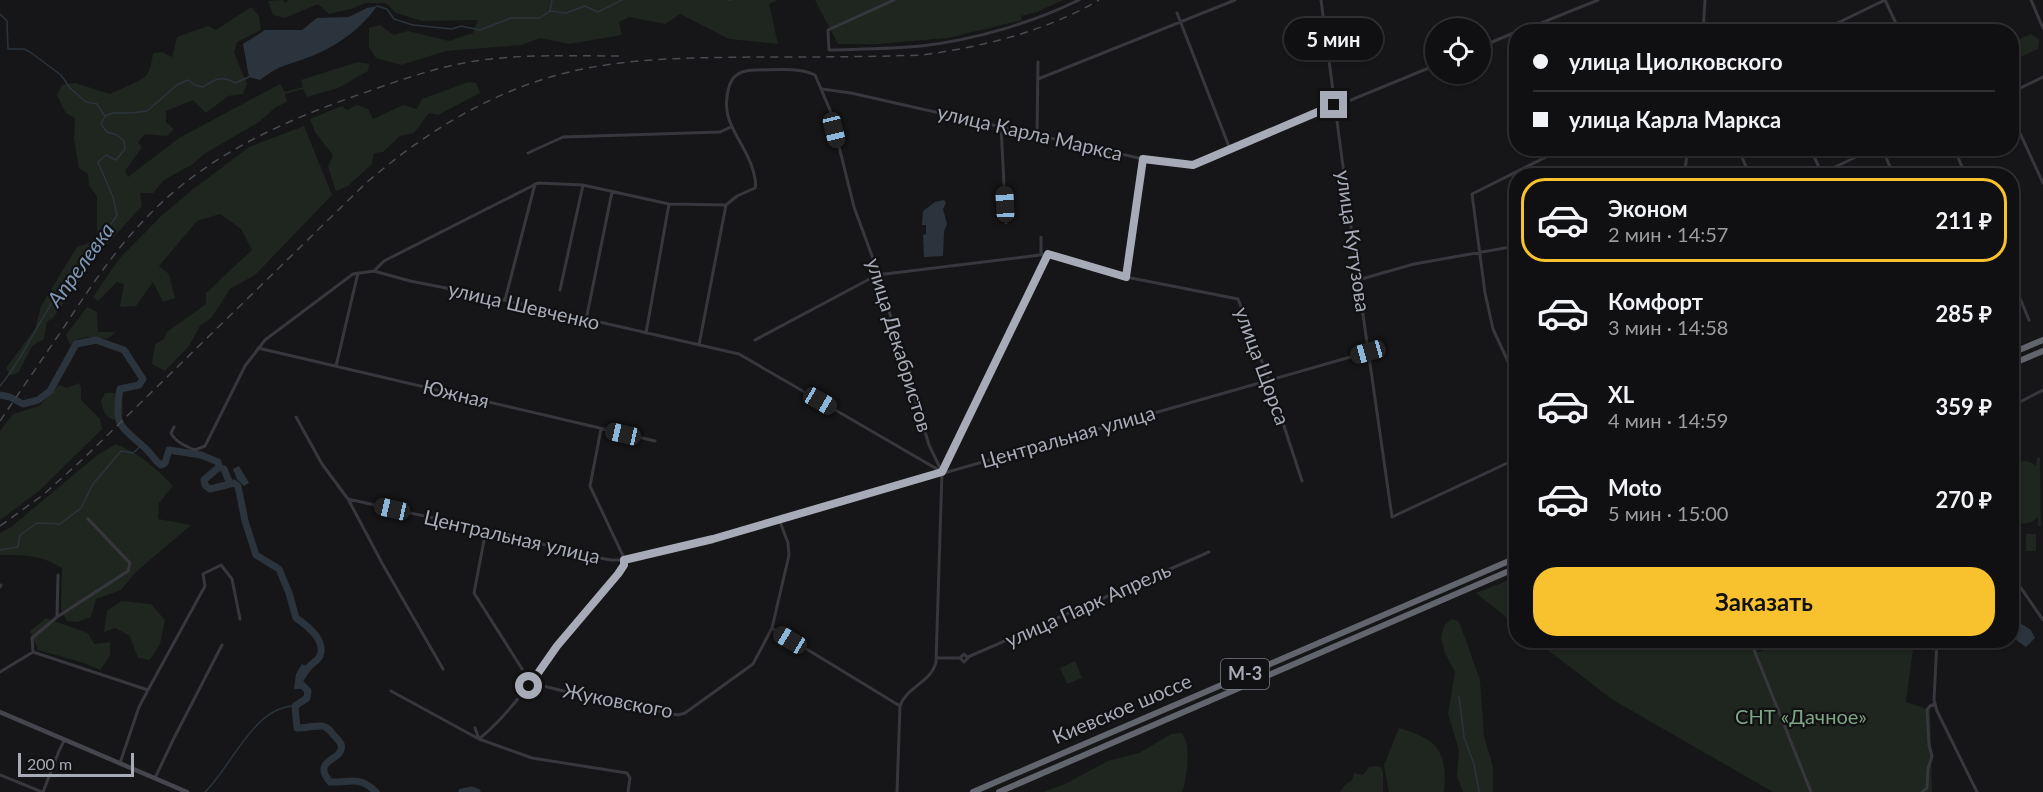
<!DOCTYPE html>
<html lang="ru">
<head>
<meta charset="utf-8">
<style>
  body { margin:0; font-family:Lato,sans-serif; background:#19191b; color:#f1f3f6; height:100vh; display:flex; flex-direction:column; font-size:22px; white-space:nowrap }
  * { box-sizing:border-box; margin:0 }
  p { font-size:20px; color:#9c9d9f }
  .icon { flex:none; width:33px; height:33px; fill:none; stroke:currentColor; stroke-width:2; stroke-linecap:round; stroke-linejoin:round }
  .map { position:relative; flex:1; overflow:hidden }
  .side { position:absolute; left:1509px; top:168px; width:510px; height:480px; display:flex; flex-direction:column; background:#101012; border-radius:24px; box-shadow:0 2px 4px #0004,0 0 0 2px #303032 }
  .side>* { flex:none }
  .top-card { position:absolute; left:1509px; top:24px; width:510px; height:132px; border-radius:24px; box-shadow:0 2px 4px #0004,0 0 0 2px #303032; display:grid; align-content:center; height:132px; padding:0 24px; background:#101012 }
  .fabs { position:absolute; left:1425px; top:18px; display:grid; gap:12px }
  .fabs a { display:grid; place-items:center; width:66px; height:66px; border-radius:50%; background:#101012; box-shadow:0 2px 4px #0004,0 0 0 2px #303032; font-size:30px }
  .scale { position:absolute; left:18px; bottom:15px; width:116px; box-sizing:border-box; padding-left:6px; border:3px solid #a7abb8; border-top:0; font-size:16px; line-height:21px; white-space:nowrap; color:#a7abb8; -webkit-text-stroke:4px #111113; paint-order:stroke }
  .end { position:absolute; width:27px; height:27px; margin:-14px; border:8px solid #a7abb8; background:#111; box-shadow:0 0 0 3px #111 }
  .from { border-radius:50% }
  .bubble { position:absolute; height:42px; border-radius:21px; background:#101012; box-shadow:0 2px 4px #0004,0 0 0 2px #303032; font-size:20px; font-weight:700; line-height:42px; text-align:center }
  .car { position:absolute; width:18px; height:36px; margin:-18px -9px; border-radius:8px; box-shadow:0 0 4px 2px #0007; background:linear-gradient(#222 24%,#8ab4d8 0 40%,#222 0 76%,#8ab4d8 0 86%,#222 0) }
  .top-card b { display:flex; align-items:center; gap:21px; height:57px; font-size:22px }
  .top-card b+b { border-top:2px solid #303032 }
  .top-card i { width:15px; height:15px; background:#f1f3f6 }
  ul { padding:10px 0 0; list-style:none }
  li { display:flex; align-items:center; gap:18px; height:84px; margin:0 12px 9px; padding:0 12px; border:3px solid transparent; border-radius:24px }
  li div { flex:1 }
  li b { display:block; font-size:22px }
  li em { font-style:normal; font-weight:700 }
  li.current { border-color:#f8c22e }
  li>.icon { width:54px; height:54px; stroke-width:1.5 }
  .cta { display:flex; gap:12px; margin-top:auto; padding:12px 24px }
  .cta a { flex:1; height:69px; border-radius:24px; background:#f8c22e; color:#111; font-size:24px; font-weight:700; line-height:69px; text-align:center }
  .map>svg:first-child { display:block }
</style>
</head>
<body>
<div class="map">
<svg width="2043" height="792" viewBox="0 0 2043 792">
  <rect width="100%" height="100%" fill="#161618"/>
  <path fill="#1e261f" d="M282,0L286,3L289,0H778L769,4L778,44L729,39L680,14L665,24L629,17L619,22L622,35L569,44L540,38L521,45L446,51L401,65L376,58L369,47V28L380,25L394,35L408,31L449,41L473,33L478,20L422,21L396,13L386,3H366L351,9L329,14L318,4L285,18L273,15L268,1Z
    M815,0H1063L1037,12L1021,16L1022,20L948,38L878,44H838Z
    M251,7L259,16L261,30L237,42L234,52L247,84L243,94L228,96L206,113L193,100L166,111V122L174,129L167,136L145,134L138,142L142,147L125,171L128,177L179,138L280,84L285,92L303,87L301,80L358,62L369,64L368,71L338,88L307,97L303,89L285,94L287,102L276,107L259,122L204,154L193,164L164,180L153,193H140L142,206L100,252L53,318L47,322L44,339L32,346L19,372L10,376L6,368L35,329L41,306L77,247L97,240V196L89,186L88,174L79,168L74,139L75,119L65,112L57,95L62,85L75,83L110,94C119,89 144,81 148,73C151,67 152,59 153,53L162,52L172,57L177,37L208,26L216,30Z
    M2031,34L2039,39L2038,49L2012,61V42Z
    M468,82L476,83L480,93L438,115L429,113L414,133L400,136L383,152L374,153L372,164L348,186L336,191L328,167L333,155L315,132L310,119L342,106L347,110L357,105L368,109L373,119L403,105L417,109L422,99Z
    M304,126L332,195L255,275L230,289L212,317L200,326L189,346L165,371L152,364L155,344L164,339L167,332L206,304V293L252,250L241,229L220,214L197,221L159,266L169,274L175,298L163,302L153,282L136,306L120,307L124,284L117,282L98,301L93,297L119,259L160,217L192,190L249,147Z
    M87,307L97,312L98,332H116L107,339C94,337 80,335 70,345L66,335Z
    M79,383L81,387V400L100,419L102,429L39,491L0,520V431L13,414L39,406L59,385L67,388Z
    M105,393H115L122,397L123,414L115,420C105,418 103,410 101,401Z
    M116,444C139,453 156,468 173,486L159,503L158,519L191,525L136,572L121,590L96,599L91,617L77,622L67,621L61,609L62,568C42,555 24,555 0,555V533L11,527L96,456Z
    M2037,458H2040L2041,526H2038V517C2029,526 2018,526 2012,515V468C2019,459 2028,459 2036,466Z
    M2026,534H2036V551H2026Z
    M1516,577V625L1476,593Z
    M121,601L151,604L165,620L160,644L150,660L138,658L130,636L115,628L104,632L107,611Z
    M46,618L88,633L94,644L110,642V656L100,670L84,663L38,650L30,631Z
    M1451,619L1458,621L1460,624L1480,680L1484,736L1493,767V792H1463L1457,776L1459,750L1448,714L1455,672L1445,653L1441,638L1444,626Z
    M1536,641H1753L1758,652L1787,641H1914L1906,702L1930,710L1932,792H1773L1613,700Z
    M1075,661L1082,678L1067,684L1060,668Z
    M1399,728C1437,739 1448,751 1444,792H1389L1384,765Z
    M1181,733C1192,740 1187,780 1182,792H1043L1065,784L1108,761L1139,753L1171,734Z
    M1375,766L1381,767L1383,773V792H1340L1345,785L1352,780L1354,773L1363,775L1369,767Z"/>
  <path fill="#2b343c" d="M377,6C359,32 331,50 301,60C281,67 277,67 260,80L249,77L243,44L265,30H302L317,18L349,17L367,8Z
    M944,200L946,203L943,209L947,224L944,232L943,256L924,257L923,235L926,234V225H922L923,211L935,202Z
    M239,466L249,483L244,486L237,479L233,469Z
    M2012,618L2031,630L2035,638L2026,647L2012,637Z
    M302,664L309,667L299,681L304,685L301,689H294L296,674Z"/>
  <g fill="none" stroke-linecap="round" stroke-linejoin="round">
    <path stroke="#2b343c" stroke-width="1.5" d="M728,0H731
      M377,6L387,9L394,19L413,25L452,29L461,26L480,30L511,18H540L550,11L566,13L585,6L598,12L622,0
      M550,11L552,0
      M0,14L7,21L8,49H24L30,52L61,75L70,88L86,102L97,104L104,115
      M0,386C22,360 35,328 54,300C64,286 73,272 83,259C96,244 107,231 117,215L113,197L98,162L106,155L116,160L125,149L124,141L117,135L107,132L101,124L105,116L113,113H131L147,111L177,85L188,80L195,85L203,87C215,79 222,75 235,83L249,77
      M0,550L18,547L20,535L37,523L60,524L81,508L93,484L121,451L133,453L142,445
      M1459,697L1464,737L1474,764L1479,792
      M205,792C232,766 254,706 295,706"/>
    <path stroke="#2b343c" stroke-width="7" d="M0,395L10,397L23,404L38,400L50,391L76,344L96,340L124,350L143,379L139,385L120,389C114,427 119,424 145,448C151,453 155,461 161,465L165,463L169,450L201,455L218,462L219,467L204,480L205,485L210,489L234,483L238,486L245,521L256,555L279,569L289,593L296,618C308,626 326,640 320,656C318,660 313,663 310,666C306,670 302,676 299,682L308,691L307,698L295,706L297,728C305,728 313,726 321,726C326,726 329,729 332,733C335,737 339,740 341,744C346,761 310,758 330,782C351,783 359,775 376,792
      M219,467L224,469L230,484
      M462,792L472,790L477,792"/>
    <path stroke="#37373d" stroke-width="3" d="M894,0L828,30L829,50C860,49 891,49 921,46C974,40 1032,23 1079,0
      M1321,0L1358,280L1392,517L1516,459
      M1885,0L1900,32
      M2031,0L2043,28
      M1177,13L1230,149
      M1519,32L1598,0
      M1703,32L1705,0
      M1819,32L1885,0
      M1480,47L1516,32
      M1038,79L1235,0
      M822,89L851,93L1143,159L1193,165L1436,65
      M2012,92L2043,77
      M2012,116L2043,183
      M1001,126L1006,223
      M1037,136L1038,62
      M1738,148L1750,176
      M1810,148L1823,176
      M1882,148L1894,176
      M1954,148L1966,176
      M528,153L563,137L720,132L731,127
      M1669,176L1686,167
      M1684,176L1688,148
      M1816,176L1875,148
      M1041,237V255
      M374,271L384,261L538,183L583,185L669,204L726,205L737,196L755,188C757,181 754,176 753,170C743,137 717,122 730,84C734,73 745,70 756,70C776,70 798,67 815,75L830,110L854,207L875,264L929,445L942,472L936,662C931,683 907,686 900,706L897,792
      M1126,277L1143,159
      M2012,279L2029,320
      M1358,280L1414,264L1516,246
      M560,290L583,185
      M505,300L535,184
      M586,320L612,192
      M646,333L669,204
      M755,340L877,275L1048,254L1126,277L1238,299L1269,380L1302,481
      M699,345L726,205
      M258,348L655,441
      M336,366L358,273
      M1516,379L1493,329L1485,293L1472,194L1564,148
      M2012,406L2043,390
      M296,417L322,464L348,499L382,563L443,669
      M174,427L171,433C175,442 187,447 195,450L205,446L245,366L265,340L353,274L374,271L410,281L482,295L739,354L942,472L1048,254
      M601,429L590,486L625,560
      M348,499L505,534L583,555L611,560H625L713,539L1368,352
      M486,530L474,593L531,683L588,697L678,715L685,713L753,664L772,628L789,555L788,543L779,519
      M2012,575L2043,620
      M0,587L1,585
      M57,617L128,571L130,563L88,519
      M772,628L900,706
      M1750,640L1811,792
      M1937,640L1934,700L1937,711L1977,792
      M33,652L32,638L57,617L58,575
      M968,657L1209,552
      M936,658H960L964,662L968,658L964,654L960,658
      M0,672L33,652L148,690
      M391,691L479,739L532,758L627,773L630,778L628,792
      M475,728L479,739C511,713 532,679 556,647C569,631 582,616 595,600C603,589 624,575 624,560
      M120,763L139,707L148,690L205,586L203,574L221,565L232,579L240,619
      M0,775L42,792
      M155,778L173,740L222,645
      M43,792L59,751L65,739
      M1922,792L1927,788L1928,769L1932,756L1929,745L1927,710L1930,706L1935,704"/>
    <path stroke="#45464d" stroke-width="4.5" d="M0,712L187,792"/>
    <path stroke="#62656e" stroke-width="6" d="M2012,353L2043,340
      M2012,364L2043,351
      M973,792L1516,558
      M999,792L1516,568"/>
    <path stroke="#4a4b52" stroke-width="1.5" stroke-dasharray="8 6" stroke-linecap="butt" d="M0,421C21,390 43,358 64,327C89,289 114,251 146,218C208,153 288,119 372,90C409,77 444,65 482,60C528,54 576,56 623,56
      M0,526L43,495L83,459L366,183C415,141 468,106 529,84C603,57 680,58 758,57C813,57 868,57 923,55C985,46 1044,32 1099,0"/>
  </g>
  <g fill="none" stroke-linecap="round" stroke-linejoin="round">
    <path stroke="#a7abb8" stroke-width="8" d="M529,686L557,646L618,574L624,565V560L713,539L942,472L1048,254L1126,277L1143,159L1193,165L1334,105"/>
  </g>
  <g text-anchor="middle" stroke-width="4.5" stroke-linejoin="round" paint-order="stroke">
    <rect fill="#111113" stroke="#7a7d86" stroke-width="1.5" x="1221" y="659" width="48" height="30" rx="4.5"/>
    <g font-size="18" font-weight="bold" fill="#a7abb8">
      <text x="1245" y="680">М-3</text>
    </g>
    <g font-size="20" fill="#a7abb8" stroke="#111113">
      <text transform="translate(1030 133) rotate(13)" y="7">улица Карла Маркса</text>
      <text transform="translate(1353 241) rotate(82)" y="7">улица Кутузова</text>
      <text transform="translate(524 306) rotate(13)" y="7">улица Шевченко</text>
      <text transform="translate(899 345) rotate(73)" y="7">улица Декабристов</text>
      <text transform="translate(1262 366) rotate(70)" y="7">улица Щорса</text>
      <text transform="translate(456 394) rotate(13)" y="7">Южная</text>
      <text transform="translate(1068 437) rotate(-16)" y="7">Центральная улица</text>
      <text transform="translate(512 537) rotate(13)" y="7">Центральная улица</text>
      <text transform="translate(1088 605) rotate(-24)" y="7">улица Парк Апрель</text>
      <text transform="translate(618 701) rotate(11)" y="7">Жуковского</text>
      <text transform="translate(1122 709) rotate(-23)" y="7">Киевское шоссе</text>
    </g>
    <g font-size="20" fill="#7ea483" stroke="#111113">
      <text x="1801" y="724">СНТ «Дачное»</text>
    </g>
    <g font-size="21" font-style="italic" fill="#7d97b4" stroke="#111113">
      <text transform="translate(81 265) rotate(-54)" y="7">Апрелевка</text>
    </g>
  </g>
</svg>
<div class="fabs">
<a><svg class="icon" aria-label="locate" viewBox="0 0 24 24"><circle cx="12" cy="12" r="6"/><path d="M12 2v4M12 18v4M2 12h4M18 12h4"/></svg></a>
</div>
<div class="scale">200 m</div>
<i class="end from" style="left:529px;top:686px"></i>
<i class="end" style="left:1334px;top:105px"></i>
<div class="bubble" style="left:1284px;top:18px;width:99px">5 мин</div>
<i class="car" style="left:834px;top:130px;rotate:166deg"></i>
<i class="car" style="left:1005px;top:204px;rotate:357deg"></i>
<i class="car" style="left:1368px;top:352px;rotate:254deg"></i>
<i class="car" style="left:820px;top:401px;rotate:120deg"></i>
<i class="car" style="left:623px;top:434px;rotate:283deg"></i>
<i class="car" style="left:392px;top:509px;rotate:283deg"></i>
<i class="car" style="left:790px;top:640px;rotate:301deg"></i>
<div class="top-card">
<b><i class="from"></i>улица Циолковского</b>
<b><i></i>улица Карла Маркса</b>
</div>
<section class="side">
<ul>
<li class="current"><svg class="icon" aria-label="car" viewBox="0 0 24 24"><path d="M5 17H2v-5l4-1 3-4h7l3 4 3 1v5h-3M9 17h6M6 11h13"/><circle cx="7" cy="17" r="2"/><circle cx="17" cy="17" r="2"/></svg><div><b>Эконом</b><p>2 мин · 14:57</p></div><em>211 ₽</em></li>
<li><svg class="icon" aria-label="car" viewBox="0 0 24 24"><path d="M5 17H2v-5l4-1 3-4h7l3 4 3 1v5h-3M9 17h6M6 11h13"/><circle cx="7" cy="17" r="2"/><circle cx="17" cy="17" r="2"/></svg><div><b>Комфорт</b><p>3 мин · 14:58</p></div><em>285 ₽</em></li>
<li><svg class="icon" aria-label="car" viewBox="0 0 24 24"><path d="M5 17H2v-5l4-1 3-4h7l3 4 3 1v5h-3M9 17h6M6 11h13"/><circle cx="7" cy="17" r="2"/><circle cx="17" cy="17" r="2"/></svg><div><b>XL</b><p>4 мин · 14:59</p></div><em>359 ₽</em></li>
<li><svg class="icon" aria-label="car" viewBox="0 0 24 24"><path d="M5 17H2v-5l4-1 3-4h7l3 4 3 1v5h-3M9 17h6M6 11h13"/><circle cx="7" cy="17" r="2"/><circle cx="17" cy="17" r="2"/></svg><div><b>Moto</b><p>5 мин · 15:00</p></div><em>270 ₽</em></li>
</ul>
<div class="cta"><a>Заказать</a></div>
</section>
</div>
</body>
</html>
